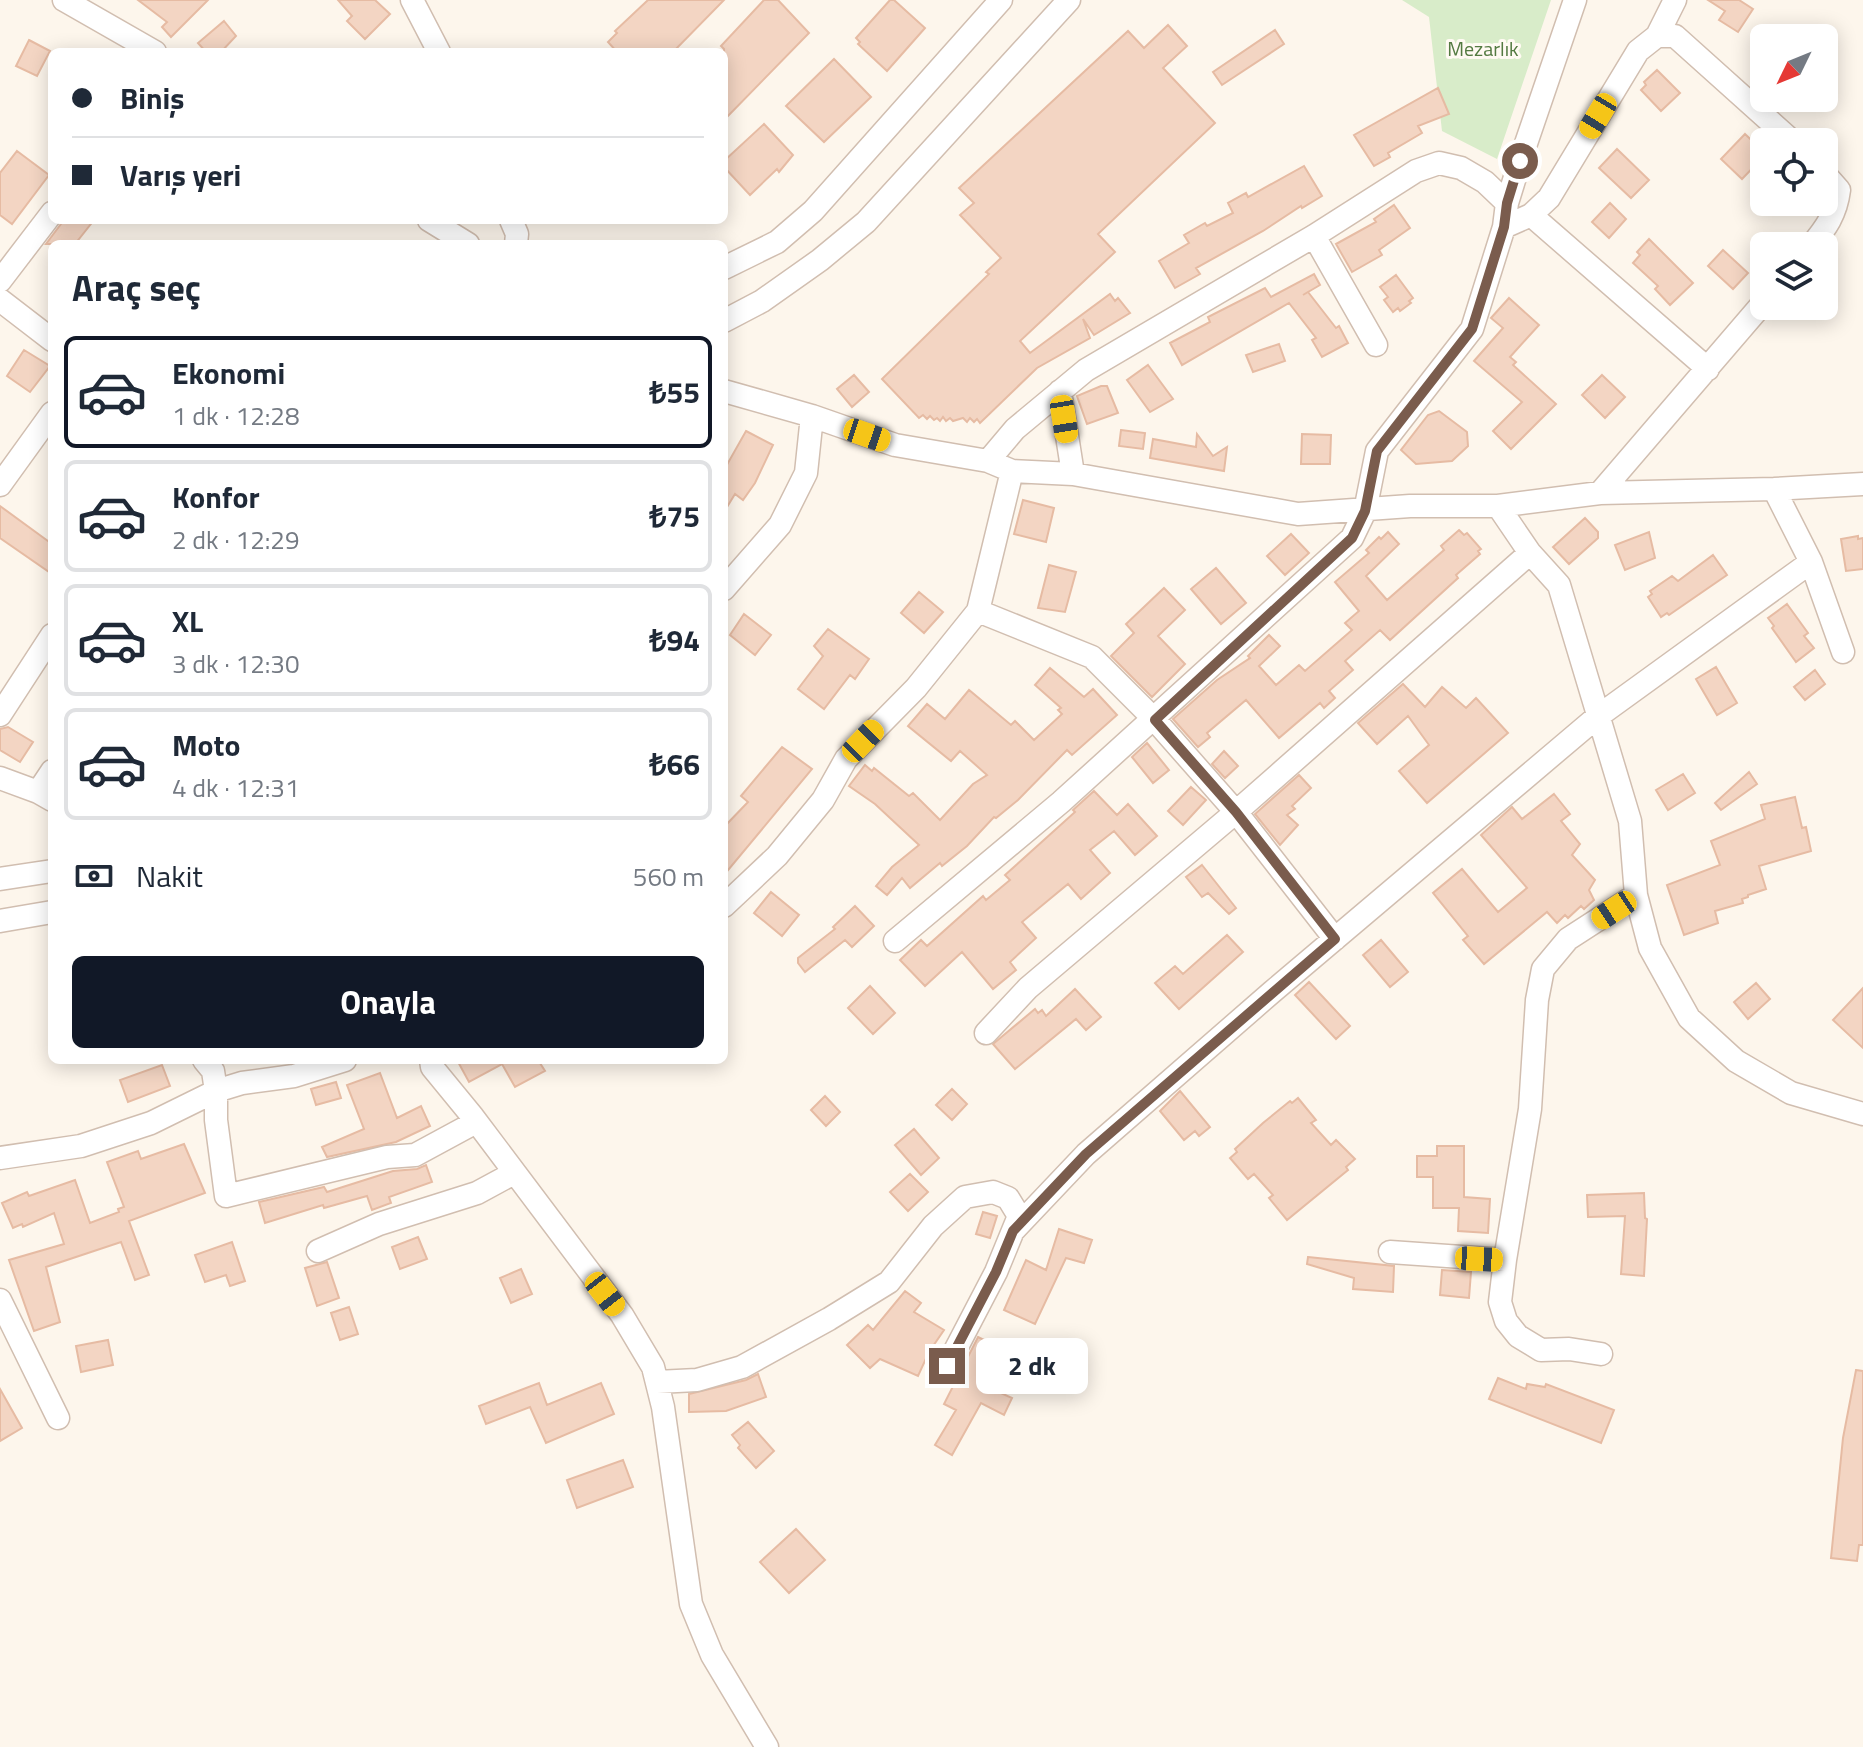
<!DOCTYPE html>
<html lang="tr">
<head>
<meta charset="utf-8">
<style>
  body { margin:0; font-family:"Titillium Web",sans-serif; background:#f2f2f3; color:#1f2937; height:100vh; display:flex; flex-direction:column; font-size:30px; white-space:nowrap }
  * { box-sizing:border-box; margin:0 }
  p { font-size:26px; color:#747a83 }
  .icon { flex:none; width:44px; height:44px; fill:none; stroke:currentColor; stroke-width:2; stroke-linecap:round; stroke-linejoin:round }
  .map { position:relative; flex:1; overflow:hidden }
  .drawer { position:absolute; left:48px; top:240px; width:680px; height:824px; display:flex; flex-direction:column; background:#fff; border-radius:12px; box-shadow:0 4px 20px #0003 }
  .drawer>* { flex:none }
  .top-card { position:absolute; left:48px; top:48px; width:680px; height:176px; border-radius:12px; box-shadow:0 4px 20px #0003; display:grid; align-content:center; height:176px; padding:0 24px; background:#fff }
  .needle { width:52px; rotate:227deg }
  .controls { position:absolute; left:1750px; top:24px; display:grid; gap:16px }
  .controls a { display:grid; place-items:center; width:88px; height:88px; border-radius:12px; background:#fff; box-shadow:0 4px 20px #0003; font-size:40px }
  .end { position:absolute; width:36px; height:36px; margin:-18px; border:10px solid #7a5c4d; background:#fff; box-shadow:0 0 0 4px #fff }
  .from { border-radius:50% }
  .bubble { position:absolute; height:56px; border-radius:12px; background:#fff; box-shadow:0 4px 20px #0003; font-size:26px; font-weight:700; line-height:56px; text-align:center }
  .car { position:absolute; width:24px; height:48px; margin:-24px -12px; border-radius:10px; box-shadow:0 0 6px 2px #0007; background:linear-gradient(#f5c518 24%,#345 0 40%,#f5c518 0 76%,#345 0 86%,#f5c518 0) }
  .top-card b { display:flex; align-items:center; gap:28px; height:76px; font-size:30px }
  .top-card b+b { border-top:2px solid #e0e1e3 }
  .top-card i { width:20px; height:20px; background:#1f2937 }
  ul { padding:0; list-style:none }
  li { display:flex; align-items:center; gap:24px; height:112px; margin:0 16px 12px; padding:0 8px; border:4px solid #e0e1e3; border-radius:12px }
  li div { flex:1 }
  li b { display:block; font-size:30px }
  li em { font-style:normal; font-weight:700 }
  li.selected { border-color:#111827 }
  li>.icon { width:72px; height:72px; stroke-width:1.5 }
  h2 { padding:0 24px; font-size:36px; line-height:96px }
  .pay { display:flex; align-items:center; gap:20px; height:88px; padding:0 24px; font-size:30px }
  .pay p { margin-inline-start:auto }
  .primary-button { display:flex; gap:16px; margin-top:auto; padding:16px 24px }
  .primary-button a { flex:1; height:92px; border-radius:12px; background:#111827; color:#fff; font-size:32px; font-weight:700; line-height:92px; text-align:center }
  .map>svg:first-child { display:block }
</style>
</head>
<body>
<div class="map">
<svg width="1863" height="1747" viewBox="0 0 1863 1747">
  <rect width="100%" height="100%" fill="#fdf6ec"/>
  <path fill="#d8ecc9" d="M1402,0H1551L1497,159L1442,131L1429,17Z"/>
  <path fill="#f3d5c3" stroke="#e6bba3" stroke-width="2" d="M138,0H208L171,37L162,27L167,22Z
    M338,0H375L390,14L365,39L347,21L352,16Z
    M648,0H724L673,52H617L608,42L617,33L615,31Z
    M764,0H778L809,33L724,120V49L721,46Z
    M890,0H894L925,28L887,71L858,44L860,42L856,38Z
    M1708,0H1739L1753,9L1738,32L1719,20L1725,11Z
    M224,21L236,36L221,52H206L198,43Z
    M1168,25L1187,46L1163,68L1215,123L1098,234L1115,252L1020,341L1030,353L1110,294L1115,301L1118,298L1130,313L1094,335L1083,319L1090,338L1037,368L980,423L977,419L974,422L970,418L967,422L963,418L953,421L950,418L946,421L943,417L940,421L937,418L934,420L930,416L927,419L923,415L919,418L882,379L989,274L986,272L1001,258L960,215L974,203L959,188L1128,31L1144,48Z
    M1275,30L1284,44L1222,85L1213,72Z
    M29,40L50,51L37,76L16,66Z
    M834,59L871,97L824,142L786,106Z
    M1657,70L1680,93L1661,111L1641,90L1646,85L1644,82Z
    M1438,88L1449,114L1418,126L1422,133L1388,153L1390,157L1374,166L1354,135Z
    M764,124L793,155L779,172L777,169L750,195L724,167V161Z
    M1745,134L1764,152V156L1742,179L1721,159Z
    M1617,149L1649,180L1631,198L1599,168Z
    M17,151L49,175L12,224L0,215V173Z
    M1304,166L1322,196L1302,208L1301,206L1263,231L1196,268L1200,274L1175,288L1159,261L1189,243L1184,235L1205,223L1207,226L1233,213L1228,203L1246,193L1248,197Z
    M1610,203L1626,219L1609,238L1592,222Z
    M1394,205L1410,228L1379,250L1382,255L1352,272L1336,244L1376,222L1374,219Z
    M64,220H94L75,244H46Z
    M1649,239L1693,283L1670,305L1655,289L1658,286L1633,263L1640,255L1637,252Z
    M1723,250L1748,273L1733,289L1708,266Z
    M1314,274L1320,285L1303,295L1308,292L1336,328L1339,326L1348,343L1322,357L1312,340L1316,338L1289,303L1182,365L1170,343L1210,322L1208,317L1265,288L1271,297Z
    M1396,275L1413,298L1409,301L1411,303L1400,311L1398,308L1393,312L1384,300L1388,297L1380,287Z
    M1509,298L1539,325L1510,357L1516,362L1513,365L1556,404L1511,449L1493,431L1522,402L1474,361L1503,328L1491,318Z
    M1279,344L1285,361L1253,372L1246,355Z
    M24,350L50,366L30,392L7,376Z
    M1148,365L1173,399L1150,412L1127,380Z
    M854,375L869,392L852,407L837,389Z
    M1602,375L1625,397L1605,418L1582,395Z
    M1101,386H1107L1118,413L1087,424L1077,396Z
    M1439,411L1467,432L1468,446L1452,461L1416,464L1401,450L1428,415Z
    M1121,430L1145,433L1143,449L1119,446Z
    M746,431L773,445L755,483L743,500L735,494L724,512V470Z
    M1197,434L1213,456L1227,447L1224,471L1150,458L1153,439L1196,447Z
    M1302,434L1331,435L1330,464H1301Z
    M1023,500L1054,508L1046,542L1014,534Z
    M0,506L52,544V574L0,538Z
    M1585,518L1598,532V538L1569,564L1553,547Z
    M1459,530L1464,535L1467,533L1481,549L1478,551L1480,554L1456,575L1458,578L1390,640L1380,630L1345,661L1353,670L1329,691L1335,698L1324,708L1320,703L1279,738L1246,700L1207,733L1210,737L1198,747L1173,719L1217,680L1250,658L1248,656L1269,635L1280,646L1259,666L1276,685L1299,665L1305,671L1352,630L1345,623L1359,611L1335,582L1369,553L1366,550L1379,537L1381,539L1388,532L1399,544L1366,576L1387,600L1444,550L1441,546Z
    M1649,532L1655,558L1625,570L1615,545Z
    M1291,534L1309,553L1285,575L1267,556Z
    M1858,536V539L1863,538V569L1846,571L1841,539Z
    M1713,555L1727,575L1669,615L1667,613L1661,617L1648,597L1652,594L1650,591L1672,576L1678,581Z
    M1049,565L1076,572L1065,612L1038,608Z
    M1216,568L1246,603L1221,624L1191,589Z
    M1164,588L1185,610L1158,636L1185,664L1152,697L1111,656L1134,633L1126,624Z
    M919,592L943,612L924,633L901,613Z
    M1787,604L1808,633L1804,636L1814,648L1796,662L1772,628L1774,626L1768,618Z
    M744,614L771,635L755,655L730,635Z
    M828,629L869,659L855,679L850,675L824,709L798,689L823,656L814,646Z
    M1716,667L1737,703L1717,715L1696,679Z
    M1050,668L1084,697L1093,689L1117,715L1072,755L1067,750L1018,800L996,818L994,817L967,846L942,866L940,863L910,888L902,878L887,895L876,886L892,867L919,845L875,804L849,786L865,765L872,771L874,768L909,796L913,793L940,820L973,784L987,775L960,751L951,761L908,726L927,704L945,719L969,690L1011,725L1015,721L1034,740L1062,714L1058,710L1061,708L1035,685Z
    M1815,670L1825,684L1805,700L1794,687Z
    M1403,684L1425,707L1442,687L1466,708L1476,698L1508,733L1427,803L1399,771L1429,745L1408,716L1377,744L1358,723Z
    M8,727L33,742L20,762L0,750V729Z
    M1147,743L1169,770L1153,783L1132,757Z
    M782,747L812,769L724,875V827L748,802L741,796Z
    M1224,751L1238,766L1225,778L1212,764Z
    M1749,772L1757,784L1721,810L1715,803Z
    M1683,774L1695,793L1668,810L1656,790Z
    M1299,775L1311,788L1292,806L1295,809L1287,815L1298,825L1280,845L1255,814Z
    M1191,787L1206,800L1183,825L1168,811Z
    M1094,791L1117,815L1128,804L1157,836L1135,855L1114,831L1090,850L1110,873L1081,899L1068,884L1022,922L1036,938L1010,962L1016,970L993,989L962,952L925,986L900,960L921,940L927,946L983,896L986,900L1010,880L1005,875L1075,812L1073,810Z
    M1554,794L1570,814L1561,821L1580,844L1572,855L1595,880L1589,890L1594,900L1584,909L1581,906L1568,918L1565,915L1557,923L1547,912L1484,964L1463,940L1468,936L1433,893L1462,869L1498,912L1527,888L1481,835L1512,807L1522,819Z
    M1795,797L1802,828L1806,827L1811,851L1759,866L1766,889L1748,895V897L1742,899L1743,903L1715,911L1718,923L1684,935L1667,885L1720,865L1711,841L1765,819L1761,805Z
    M1202,865L1236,908L1229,914L1208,893L1202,897L1186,877Z
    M771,892L799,915L782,936L754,913Z
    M855,906L874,926L852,947L845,940L805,972L798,963V958L835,929L833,927Z
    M1227,935L1243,952L1179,1009L1155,983L1175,966L1183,974Z
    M1381,940L1408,972L1390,987L1363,955Z
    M1309,982L1350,1026L1336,1039L1295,995Z
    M1756,983L1770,999L1748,1019L1734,1002Z
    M870,986L895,1013L873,1034L848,1008Z
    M1863,988V1048L1833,1020Z
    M1075,989L1101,1017L1086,1030L1076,1019L1015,1069L993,1044L1035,1009L1038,1013L1042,1010L1046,1016Z
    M457,1060H538L545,1071L515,1087L502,1064L469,1082Z
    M162,1065L170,1086L128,1102L120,1080Z
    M380,1073L397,1118L421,1106L430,1126L396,1142L327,1157L322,1147L364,1129L347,1085Z
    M336,1082L341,1098L316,1105L311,1089Z
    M952,1089L967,1104L952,1120L936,1105Z
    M1180,1091L1210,1127L1199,1136L1195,1131L1184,1140L1160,1111Z
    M825,1096L840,1112L826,1126L811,1110Z
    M1298,1098L1316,1120L1311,1123L1331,1145L1336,1140L1355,1159L1346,1167L1348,1170L1287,1220L1269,1198L1273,1195L1254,1174L1248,1179L1230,1158L1237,1152L1235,1149L1263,1123L1290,1101L1292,1103Z
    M914,1129L939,1158L921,1175L895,1145Z
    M184,1144L205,1193L129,1221L149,1275L135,1280L121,1242L46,1267L60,1322L34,1331L9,1260L64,1244L54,1213L23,1227L22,1224L13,1228L2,1203L27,1192L29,1196L75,1180L90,1223L119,1212L118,1209L124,1207L107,1162L138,1151L141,1159Z
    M1437,1146H1464V1197L1490,1199L1488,1233L1458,1231L1459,1208H1433V1177H1417V1156H1437Z
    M426,1165L432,1182L389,1197L391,1203L372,1210L367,1196L324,1208L323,1205L265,1223L259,1202L324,1187L327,1192L393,1171L417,1169Z
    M910,1174L928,1192L908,1211L890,1192Z
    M1644,1193L1645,1218L1647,1219L1644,1276L1621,1274L1625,1216L1588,1217L1587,1195Z
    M983,1212L997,1216L990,1238L976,1234Z
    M1059,1229L1092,1240L1084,1263L1066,1258L1035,1324L1004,1310L1026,1260L1046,1270Z
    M418,1237L427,1259L400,1269L392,1247Z
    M232,1242L245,1281L230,1286L226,1275L205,1282L195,1255Z
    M1308,1257L1394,1266L1393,1292L1353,1289L1354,1278L1307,1264Z
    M327,1262L339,1298L317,1306L305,1268Z
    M521,1269L532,1294L511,1303L500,1278Z
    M1442,1270L1471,1272L1469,1298L1440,1295Z
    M905,1291L921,1303L914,1312L944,1330L929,1352L918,1376L880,1359L870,1368L847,1345L868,1325L873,1330Z
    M349,1307L358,1334L340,1340L331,1313Z
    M978,1337L1000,1348L983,1385L1012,1398L1004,1415L981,1403L952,1455L935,1445L956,1410L944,1404Z
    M108,1340L113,1365L81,1372L76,1346Z
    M1856,1370L1863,1371V1545H1859L1857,1561L1831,1558L1843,1438Z
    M758,1374L766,1397L726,1411L689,1412V1394L746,1380Z
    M1498,1378L1526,1389L1527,1384L1545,1387L1546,1384L1614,1410L1601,1443L1489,1399Z
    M539,1383L547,1405L601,1383L614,1414L546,1443L530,1407L486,1424L479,1406Z
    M0,1389L22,1428L0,1441Z
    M748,1422L774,1451L756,1468L738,1448L740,1445L732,1435Z
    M623,1460L633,1487L577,1508L567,1480Z
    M796,1529L825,1560L789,1593L760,1562Z"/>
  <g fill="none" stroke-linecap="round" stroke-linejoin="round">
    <defs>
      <path id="minor" d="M64,0L155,52
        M412,0L439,52
        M1657,36L1675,0
        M1531,215L1708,369
        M429,220L468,244
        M511,220L517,234L516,244
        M1504,227L1531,215L1549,198L1638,51L1657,36H1675L1793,142
        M1314,236L1376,345
        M1811,246C1826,228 1836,214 1839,190L1824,173
        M724,268L777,242L813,211L1001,0
        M0,281L52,213
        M0,300L52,340
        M724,321L762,301L820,260L866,222L1069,0
        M724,391L812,416L895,445L988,461L1012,471L1073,474L1298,514L1410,506H1498L1600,493L1774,489L1863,484
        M1060,391L1073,474
        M988,461L1015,429L1086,370L1314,236L1416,171L1439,163L1461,168L1485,182L1507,203
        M0,485L52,413
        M1774,489L1811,562L1843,652
        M1600,493L1764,302
        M1498,506L1530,553L1559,585L1630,821L1636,895L1650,948L1689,1018L1736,1061L1791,1093L1863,1114
        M724,589L780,525L806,473L812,416
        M978,611L1092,657L1155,720L1236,812L1335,939
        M0,715L52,635
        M0,778L38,792L52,800
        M38,792L52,771
        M0,879L52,871
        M724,906L777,856L823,800L846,759L916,688L978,611L1012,471
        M0,921L52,912
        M895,941L1061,802L1352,538L1365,511L1377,451L1472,329L1504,227L1507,203L1520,161L1575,0
        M986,1033L1028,988L1236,812L1530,553
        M204,1060L213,1071L216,1091L242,1083L294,1076L345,1060
        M431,1060L432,1067L473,1117L622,1315L653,1367L663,1407L691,1604L712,1655L767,1747
        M0,1158L81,1146L151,1123L216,1091V1120L226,1196L387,1157L415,1155L476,1122
        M1013,1231L1086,1154L1272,992L1597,717L1811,562
        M318,1251L379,1224L477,1193L514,1173
        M1390,1252L1505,1260
        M0,1300L58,1418
        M1601,1354L1569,1349L1541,1350L1518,1336L1506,1321L1500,1302L1505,1260L1530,1109L1537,1000L1543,969L1568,939L1636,895
        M657,1382L697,1380L742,1367L829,1319L889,1282L933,1226L965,1197L993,1192L1008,1198L1019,1216L996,1272L947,1366"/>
    </defs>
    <use href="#minor" stroke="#d1beb0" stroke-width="25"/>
    <use href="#minor" stroke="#fff" stroke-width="22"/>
  </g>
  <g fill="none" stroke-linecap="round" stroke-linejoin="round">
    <path stroke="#7a5c4d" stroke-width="10" d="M947,1366L996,1272L1013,1231L1086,1154L1335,939L1236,812L1155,720L1352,538L1365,511L1377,451L1472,329L1504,227L1507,203L1520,161"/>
  </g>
  <g text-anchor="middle" stroke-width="6" stroke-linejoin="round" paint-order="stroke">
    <g font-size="20" fill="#537a41" stroke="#fffaf3">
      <text x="1483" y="56">Mezarlık</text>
    </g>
  </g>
</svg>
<div class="controls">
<a><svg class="needle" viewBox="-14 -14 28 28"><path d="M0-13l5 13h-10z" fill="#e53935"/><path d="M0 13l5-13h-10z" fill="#747a83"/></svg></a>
<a><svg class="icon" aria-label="locate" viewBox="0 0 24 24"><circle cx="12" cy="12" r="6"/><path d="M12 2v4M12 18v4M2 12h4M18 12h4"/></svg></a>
<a><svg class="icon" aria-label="layers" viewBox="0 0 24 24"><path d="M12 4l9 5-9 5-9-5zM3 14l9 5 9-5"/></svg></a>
</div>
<i class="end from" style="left:1520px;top:161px"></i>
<i class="end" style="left:947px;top:1366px"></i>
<div class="bubble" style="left:976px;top:1338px;width:112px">2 dk</div>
<i class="car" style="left:1598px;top:116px;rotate:211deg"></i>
<i class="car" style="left:1064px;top:419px;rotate:171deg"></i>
<i class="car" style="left:867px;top:435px;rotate:109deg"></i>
<i class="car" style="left:863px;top:741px;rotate:44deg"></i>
<i class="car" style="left:1614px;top:910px;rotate:237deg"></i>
<i class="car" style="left:1479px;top:1259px;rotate:93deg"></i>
<i class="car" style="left:605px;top:1294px;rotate:142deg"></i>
<div class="top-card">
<b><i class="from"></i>Biniş</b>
<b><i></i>Varış yeri</b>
</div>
<section class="drawer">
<h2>Araç seç</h2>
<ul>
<li class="selected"><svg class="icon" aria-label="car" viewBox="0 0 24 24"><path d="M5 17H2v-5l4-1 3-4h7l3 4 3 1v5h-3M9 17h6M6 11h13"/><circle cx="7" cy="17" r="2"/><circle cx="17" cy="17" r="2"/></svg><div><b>Ekonomi</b><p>1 dk · 12:28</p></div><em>₺55</em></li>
<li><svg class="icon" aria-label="car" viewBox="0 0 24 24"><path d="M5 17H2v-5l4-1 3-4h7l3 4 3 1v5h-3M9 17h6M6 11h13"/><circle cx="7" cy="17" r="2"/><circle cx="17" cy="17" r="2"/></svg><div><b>Konfor</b><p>2 dk · 12:29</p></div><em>₺75</em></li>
<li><svg class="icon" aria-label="car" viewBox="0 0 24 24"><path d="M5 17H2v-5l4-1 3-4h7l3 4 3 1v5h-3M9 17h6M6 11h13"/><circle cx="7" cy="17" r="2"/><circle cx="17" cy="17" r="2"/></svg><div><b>XL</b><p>3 dk · 12:30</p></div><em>₺94</em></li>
<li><svg class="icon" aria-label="car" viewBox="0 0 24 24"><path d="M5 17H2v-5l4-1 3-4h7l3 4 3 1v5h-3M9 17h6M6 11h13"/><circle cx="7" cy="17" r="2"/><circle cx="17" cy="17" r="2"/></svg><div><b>Moto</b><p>4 dk · 12:31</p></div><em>₺66</em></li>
</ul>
<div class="pay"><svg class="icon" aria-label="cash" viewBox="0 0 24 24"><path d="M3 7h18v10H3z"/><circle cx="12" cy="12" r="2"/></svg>Nakit<p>560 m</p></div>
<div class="primary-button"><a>Onayla</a></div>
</section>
</div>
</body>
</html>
